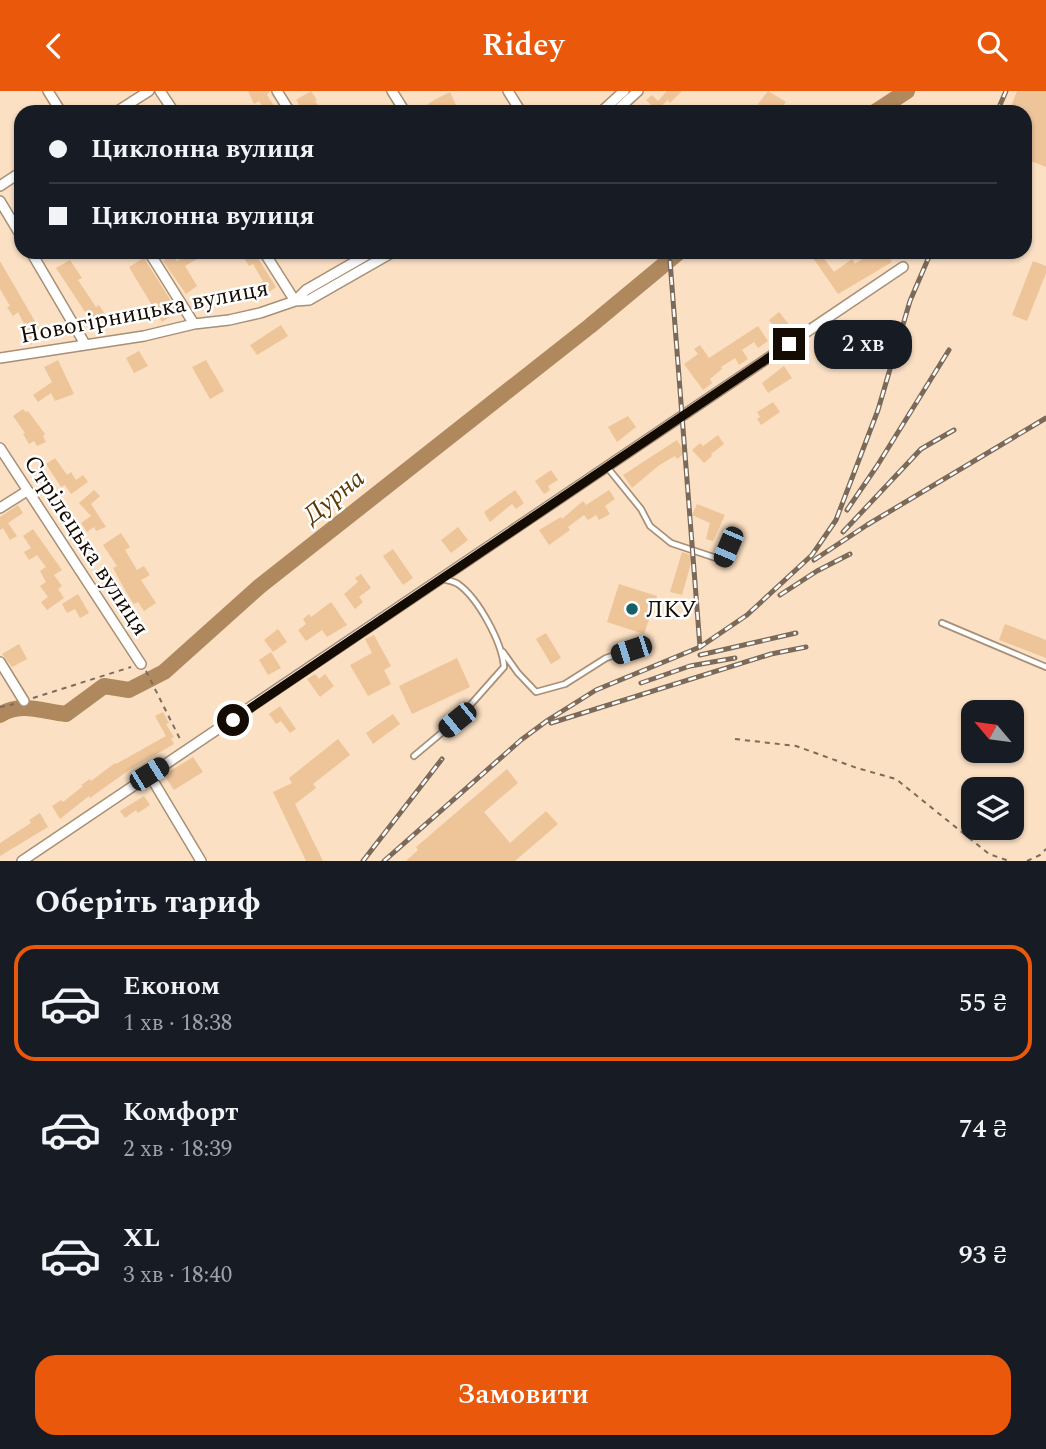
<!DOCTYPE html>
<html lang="uk">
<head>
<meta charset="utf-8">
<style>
  body { margin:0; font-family:Spectral,serif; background:#20242c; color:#f1f3f6; height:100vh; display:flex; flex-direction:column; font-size:26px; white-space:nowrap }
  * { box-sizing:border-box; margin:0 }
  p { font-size:23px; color:#9ea1a6 }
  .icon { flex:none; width:38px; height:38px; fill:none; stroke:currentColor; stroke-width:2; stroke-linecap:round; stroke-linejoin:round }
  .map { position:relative; height:770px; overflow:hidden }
  .side { display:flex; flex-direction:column; background:#171b24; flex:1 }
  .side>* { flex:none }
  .top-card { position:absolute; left:14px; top:14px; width:1018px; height:154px; border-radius:21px; box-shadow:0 2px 5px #0004; display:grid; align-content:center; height:154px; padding:0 35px; background:#171b24 }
  .needle { width:46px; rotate:299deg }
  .controls { position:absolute; left:961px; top:609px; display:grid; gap:14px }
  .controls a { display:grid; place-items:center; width:63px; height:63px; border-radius:14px; background:#171b24; box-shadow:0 2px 5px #0004; font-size:35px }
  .end { position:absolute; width:32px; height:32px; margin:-16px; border:9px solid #140b03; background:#fff; box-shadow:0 0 0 4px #fff }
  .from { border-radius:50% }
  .bubble { position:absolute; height:49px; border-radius:21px; background:#171b24; box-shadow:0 2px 5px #0004; font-size:23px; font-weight:600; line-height:49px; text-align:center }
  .car { position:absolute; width:21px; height:42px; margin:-21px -10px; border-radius:9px; box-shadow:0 0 5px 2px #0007; background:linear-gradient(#222 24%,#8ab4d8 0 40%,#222 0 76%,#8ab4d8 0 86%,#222 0) }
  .top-card b { display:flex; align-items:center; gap:24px; height:66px; font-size:26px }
  .top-card b+b { border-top:2px solid #363941 }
  .top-card i { width:18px; height:18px; background:#f1f3f6 }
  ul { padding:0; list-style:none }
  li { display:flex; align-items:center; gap:21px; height:116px; margin:0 14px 10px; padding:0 21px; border:4px solid transparent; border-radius:21px }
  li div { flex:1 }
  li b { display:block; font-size:26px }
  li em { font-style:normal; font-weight:600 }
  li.current { border-color:#ea580c }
  li>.icon { width:63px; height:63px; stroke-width:1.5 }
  h2 { padding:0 35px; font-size:32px; line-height:84px }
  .action { display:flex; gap:14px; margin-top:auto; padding:14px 35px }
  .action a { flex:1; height:80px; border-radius:21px; background:#ea580c; color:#fff; font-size:28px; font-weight:600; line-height:80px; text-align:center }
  header { display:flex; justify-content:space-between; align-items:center; height:91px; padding:0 35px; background:#ea580c; color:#fff; font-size:32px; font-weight:600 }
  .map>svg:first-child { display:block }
</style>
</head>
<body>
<header><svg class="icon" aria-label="back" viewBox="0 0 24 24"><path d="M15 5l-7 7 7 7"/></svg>Ridey<svg class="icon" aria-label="search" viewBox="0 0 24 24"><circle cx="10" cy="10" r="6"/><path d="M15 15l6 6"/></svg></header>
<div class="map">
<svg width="1046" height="770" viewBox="0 0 1046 770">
  <rect width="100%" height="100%" fill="#fbe0c4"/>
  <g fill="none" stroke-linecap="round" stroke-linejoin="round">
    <path stroke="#af885e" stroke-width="16" d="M875,21L907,0
      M0,624C20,610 44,621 66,623L104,595L129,599L164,581L260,495L590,235L679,161"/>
  </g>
  <path fill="#eec499" d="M248,0H270L267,4L278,21H266L259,10L254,13Z
    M311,0L317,9L315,10L323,21H304L296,9Z
    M667,0H682L670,12L668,9L655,21H639L651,14L646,9L652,4L658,10Z
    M768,0L786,11L779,21H768L758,13Z
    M1017,0H1046V76L1026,68V21H1009Z
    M450,1L459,21H416L436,8Z
    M194,161H209L185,175L197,195L186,203L163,170L172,164L177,170Z
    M240,161H254L276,196L264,205L257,195L263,190L253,173L249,175Z
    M886,161L892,171L838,203L813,167L820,162L834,181L852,168L855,173L871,162L875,167Z
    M144,167L178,221L162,231L129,176Z
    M70,169L82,187L78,189L96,216L99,214L108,228L95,236L56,177Z
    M0,170L44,246L30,254L24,243L28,241L18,221L13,225L7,216L10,215L0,198Z
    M1033,170L1046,175V182L1027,230L1012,224Z
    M779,221L791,236L780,244L769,229Z
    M281,234L288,245L257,264L250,254Z
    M758,235L768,250L758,257L754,251L742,259L748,268L739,274L735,267L721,276L722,278L710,288L712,292L703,299L684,273L698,263L694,258L700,254L709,267Z
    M139,260L148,275L134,282L126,267Z
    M58,269L74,303L55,310L51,302L38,311L33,304L52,291L44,276Z
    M206,269L224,300L210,308L192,276Z
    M784,275L792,287L768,302L762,292Z
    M773,311L780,321L761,334L757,328L760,326L757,321Z
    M23,318L26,321L28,320L45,343L43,345L46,351L37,355L34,350L29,353L23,343L25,342L13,325Z
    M628,325L636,336L617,351L608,336Z
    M718,344L724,353L711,363L712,365L704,372L692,359L700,352L703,355Z
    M677,349L685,362L677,368L675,365L658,375L632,397L623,384Z
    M55,367L67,384L71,381L76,389L83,384L88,391L71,403L65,394L61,396L46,373Z
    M551,379L558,389L548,395L550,399L544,403L535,390Z
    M94,399L100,405L91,413L106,436L96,440L94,436L87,441L81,432L91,425L79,412Z
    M515,399L524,412L516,418L512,413L490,431L484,421Z
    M609,399L615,408L605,415L610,423L599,429L596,424L588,429L584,424L568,436L570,439L549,454L539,439L561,426L562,428L583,410L586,414Z
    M697,413L725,424L713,450L706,448L710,432L692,424Z
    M18,414L23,422L8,432L17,445L10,449L3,437L0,439V426Z
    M458,436L468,449L451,462L441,449Z
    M33,438L62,479L54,484L62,495L58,498L64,507L47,519L41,511L48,506L40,495L46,491L40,480L46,476L37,464L29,469L24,461L31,457L23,445Z
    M121,442L130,456L125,459L137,479L144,475L150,484L141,489L156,512L144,520L138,511L134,513L126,501L113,477L117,475L103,454Z
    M393,458L413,487L403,494L383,465Z
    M682,461L693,465L682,504L670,501Z
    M361,483L371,497L359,506L363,511L355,518L344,503L358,491L355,487Z
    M619,493L657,505L644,543L607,531Z
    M78,503L89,522L80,527L75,518L67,522L62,513Z
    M331,511L347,534L327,546L322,539L306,550L298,539L306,533L303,528L309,523L311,526Z
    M1005,533L1046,549V567L999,549Z
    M278,538L287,551L273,561L264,549Z
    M546,542L561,567L551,573L536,548Z
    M374,544L391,575L384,579L391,593L368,605L350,574L372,562L365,548Z
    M19,553L27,568L12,576L2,563Z
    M271,561L281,577L268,584L259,569Z
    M457,567L470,596L412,623L399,595Z
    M315,583L319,588L325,583L334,595L320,606L307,588Z
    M280,615L296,638L290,642L281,630L276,633L269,623Z
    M163,621L169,632L166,633L174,646L171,648L174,653L129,679L90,707L89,705L60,728L52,715L61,709L63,711L83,695L81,694L90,688L91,690L115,672L116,673L166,645L155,625Z
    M393,623L400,633L373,653L366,642Z
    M338,648L350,664L313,693L316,697L295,713L323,770H306L273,701L292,692L289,687Z
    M193,666L203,681L174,699L164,684Z
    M507,678L518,692L484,721L510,752L546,720L558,733L515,770H406L418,759L416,756Z
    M144,705L150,714L138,722L136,719L125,727L120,720Z
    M40,722L48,736L0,765V752L31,732L29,729Z"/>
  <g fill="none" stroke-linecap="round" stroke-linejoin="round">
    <defs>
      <path id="service" d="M607,376L641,418L650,435L671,452L722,469L734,442
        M942,532L1046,576
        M503,561L518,582L536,601L565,593L606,567L631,559
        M414,665L457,629L504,576C502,551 478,507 458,493C453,490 447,489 442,488"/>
      <path id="minor" d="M48,0L61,21
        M160,0L174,21
        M277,0L290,21
        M392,0L405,21
        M508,0L521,21
        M116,21L149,0
        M601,21L624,0
        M615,21L638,0
        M0,95L21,81
        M0,110L21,145
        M31,161L85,253
        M149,161L194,233
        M264,161L295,210L306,199L372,161
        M0,267L144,245L194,233L229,229L260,222L295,210L309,209L393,161
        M0,357L141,573
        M0,417L27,400
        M0,571L24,610
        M149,683L201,770
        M22,770L903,176"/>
    </defs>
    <use href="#service" stroke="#a88f75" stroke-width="8"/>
    <use href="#minor" stroke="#a88f75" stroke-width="12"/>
    <path stroke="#7c6b5a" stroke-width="2" stroke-dasharray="5 5" stroke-linecap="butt" d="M146,580L181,650
      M33,607L131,576
      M0,616L14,613
      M735,648L796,655L857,677L896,688L989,763L1009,770
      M1027,770L1040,764L1046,758"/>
    <use href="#service" stroke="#fff" stroke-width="4.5"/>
    <use href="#minor" stroke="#fff" stroke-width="9"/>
    <defs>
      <path id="rail" d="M997,21L1006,0
        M670,170L700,556
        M847,419L877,375L949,259
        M843,441L921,358L954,339
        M814,469L867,434L1046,327
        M780,504L817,480L850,463
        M700,564L796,542
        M641,592L690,575L735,567
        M551,632L771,563L806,556
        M363,770L442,668
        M384,770L521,649L548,629L596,599L700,556L747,524L812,464L836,429L878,319L910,210L931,161"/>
    </defs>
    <use href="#rail" stroke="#7b6a59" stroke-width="5"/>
    <use href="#rail" stroke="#fff" stroke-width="2.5" stroke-dasharray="8" stroke-linecap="butt"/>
  </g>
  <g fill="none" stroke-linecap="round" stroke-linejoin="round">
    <path stroke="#140b03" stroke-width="9" d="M233,629L789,253"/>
  </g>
  <circle fill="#12616a" stroke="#fff" stroke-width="2.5" cx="632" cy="518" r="7"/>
  <g text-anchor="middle" stroke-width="5" stroke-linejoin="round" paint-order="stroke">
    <g font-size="24" fill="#140b03" stroke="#fff">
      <text transform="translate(144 220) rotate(-11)" y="8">Новогірницька вулиця</text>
      <text transform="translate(87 454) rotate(57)" y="8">Стрілецька вулиця</text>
    </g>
    <g font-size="24" fill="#140b03" stroke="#fff" text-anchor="start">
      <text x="646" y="526">ЛКУ</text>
    </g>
    <g font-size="26" font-style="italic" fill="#5f3800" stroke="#fff">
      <text transform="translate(333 405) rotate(-39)" y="9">Дурна</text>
    </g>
  </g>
</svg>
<div class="controls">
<a><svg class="needle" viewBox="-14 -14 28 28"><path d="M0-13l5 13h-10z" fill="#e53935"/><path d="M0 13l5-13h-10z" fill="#9ea1a6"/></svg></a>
<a><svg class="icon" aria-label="layers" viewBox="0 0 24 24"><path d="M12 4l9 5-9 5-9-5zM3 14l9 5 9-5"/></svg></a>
</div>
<i class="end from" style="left:233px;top:629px"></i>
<i class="end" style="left:789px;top:253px"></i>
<div class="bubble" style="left:814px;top:229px;width:98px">2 хв</div>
<i class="car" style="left:728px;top:456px;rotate:203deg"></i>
<i class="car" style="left:631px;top:559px;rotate:252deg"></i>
<i class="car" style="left:457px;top:629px;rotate:231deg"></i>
<i class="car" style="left:149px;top:683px;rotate:58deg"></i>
<div class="top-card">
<b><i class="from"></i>Циклонна вулиця</b>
<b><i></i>Циклонна вулиця</b>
</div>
</div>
<section class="side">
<h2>Оберіть тариф</h2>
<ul>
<li class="current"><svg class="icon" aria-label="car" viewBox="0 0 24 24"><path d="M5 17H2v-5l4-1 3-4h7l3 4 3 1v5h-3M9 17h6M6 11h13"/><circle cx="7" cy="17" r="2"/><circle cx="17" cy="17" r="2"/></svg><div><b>Економ</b><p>1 хв · 18:38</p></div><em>55 ₴</em></li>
<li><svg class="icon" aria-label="car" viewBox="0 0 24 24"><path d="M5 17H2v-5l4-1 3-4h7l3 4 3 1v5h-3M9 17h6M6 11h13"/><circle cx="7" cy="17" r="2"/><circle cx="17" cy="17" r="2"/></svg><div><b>Комфорт</b><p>2 хв · 18:39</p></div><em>74 ₴</em></li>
<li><svg class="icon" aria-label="car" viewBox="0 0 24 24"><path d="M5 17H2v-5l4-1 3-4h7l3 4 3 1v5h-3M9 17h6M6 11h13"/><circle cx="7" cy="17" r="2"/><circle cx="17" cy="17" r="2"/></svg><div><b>XL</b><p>3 хв · 18:40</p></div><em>93 ₴</em></li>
</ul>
<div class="action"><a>Замовити</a></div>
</section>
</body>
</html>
